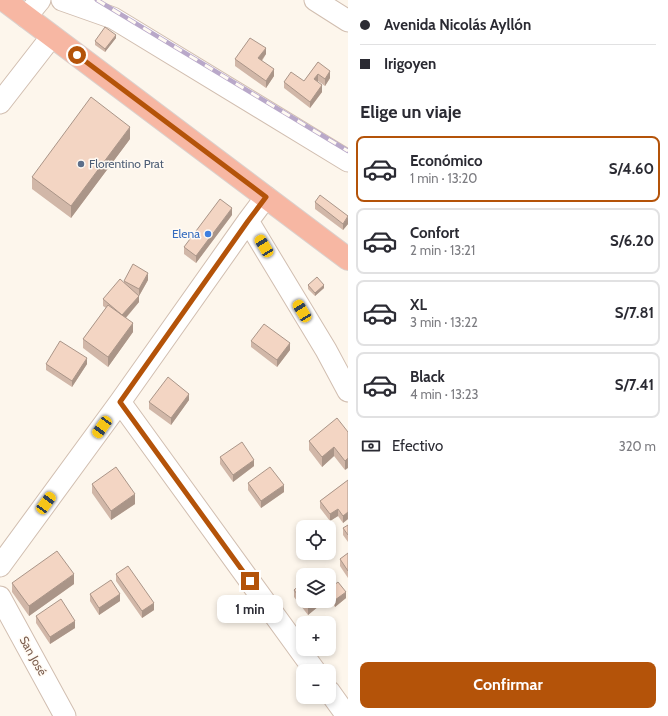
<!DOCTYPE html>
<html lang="es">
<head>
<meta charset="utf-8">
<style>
  body { margin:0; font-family:Cabin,sans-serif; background:#f2f2f3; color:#2b2b33; height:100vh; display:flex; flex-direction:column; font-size:15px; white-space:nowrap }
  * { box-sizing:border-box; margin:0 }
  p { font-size:13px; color:#7c7c81 }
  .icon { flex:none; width:22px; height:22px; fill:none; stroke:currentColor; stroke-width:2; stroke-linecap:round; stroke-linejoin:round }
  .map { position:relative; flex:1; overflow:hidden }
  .sheet { display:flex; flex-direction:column; background:#fff; width:320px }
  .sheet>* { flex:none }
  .top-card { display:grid; align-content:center; height:88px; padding:0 12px; background:#fff }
  .controls { position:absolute; left:296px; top:520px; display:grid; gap:8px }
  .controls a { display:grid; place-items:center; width:40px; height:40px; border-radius:8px; background:#fff; box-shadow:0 2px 6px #0003; font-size:20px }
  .end { position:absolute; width:18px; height:18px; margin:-9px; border:5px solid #b45309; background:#fff; box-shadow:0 0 0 2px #fff }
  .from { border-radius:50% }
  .bubble { position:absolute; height:28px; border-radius:8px; background:#fff; box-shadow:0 2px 6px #0003; font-size:13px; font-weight:800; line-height:28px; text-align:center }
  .car { position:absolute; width:12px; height:24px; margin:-12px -6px; border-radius:5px; box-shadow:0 0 3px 1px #0007; background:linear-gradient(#f5c518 24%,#345 0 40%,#f5c518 0 76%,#345 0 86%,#f5c518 0) }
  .top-card b { display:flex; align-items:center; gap:14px; height:38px; font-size:15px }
  .top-card b+b { border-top:1px solid #e1e1e2 }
  .top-card i { width:10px; height:10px; background:#2b2b33 }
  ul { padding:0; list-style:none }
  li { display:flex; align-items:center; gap:12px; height:66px; margin:0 8px 6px; padding:0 4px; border:2px solid #e1e1e2; border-radius:8px }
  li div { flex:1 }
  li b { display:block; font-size:15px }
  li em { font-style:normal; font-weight:800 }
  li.on { border-color:#b45309 }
  li>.icon { width:36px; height:36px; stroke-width:1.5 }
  h2 { padding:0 12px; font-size:18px; line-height:48px }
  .pay { display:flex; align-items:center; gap:10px; height:44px; padding:0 12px; font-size:15px }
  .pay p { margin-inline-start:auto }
  .cta { display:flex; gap:8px; margin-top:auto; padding:8px 12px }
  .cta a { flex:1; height:46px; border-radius:8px; background:#b45309; color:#fff; font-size:16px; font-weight:800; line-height:46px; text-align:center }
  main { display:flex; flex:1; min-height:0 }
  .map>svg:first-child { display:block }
</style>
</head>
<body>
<main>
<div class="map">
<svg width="348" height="716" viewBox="0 0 348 716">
  <rect width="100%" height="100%" fill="#fdf6ec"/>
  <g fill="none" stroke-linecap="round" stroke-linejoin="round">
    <defs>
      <path id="minor" d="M62,0L113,18L348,161
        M315,0L348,21
        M26,17L40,0
        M0,103L52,36
        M248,221L326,350L348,391
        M120,402L315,671
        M0,566L120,402L248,221L266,197
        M0,597L65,716
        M329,691L347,716"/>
      <path id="highway" d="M4,0L348,259"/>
    </defs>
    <use href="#minor" stroke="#d1beb0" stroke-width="23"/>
    <use href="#highway" stroke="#dad1cd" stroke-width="24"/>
    <use href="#minor" stroke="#fff" stroke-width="21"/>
    <use href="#highway" stroke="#f7b7a3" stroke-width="22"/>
    <defs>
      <path id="rail" d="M97,0L348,151"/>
    </defs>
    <use href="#rail" stroke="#b9a8c9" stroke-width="4.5"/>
    <use href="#rail" stroke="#fffaf3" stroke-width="3" stroke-dasharray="9" stroke-linecap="butt"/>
  </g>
  <path fill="#d1b7a8" d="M116,38L105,52L95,45V41Z
    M266,54L262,61L274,76L266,88L235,66V59Z
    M318,62L330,78L325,86L318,81L317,82L322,92L310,108L284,88V82L304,81Z
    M130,139L71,218L32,189V177Z
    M315,202L348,216V224L343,230L315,209Z
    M232,215L196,263L184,254V247Z
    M148,280L139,296V302L126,318L133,332L108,367L83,348V339L106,308L103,306V299L124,283V281Z
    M308,285L324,288L315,296L308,289Z
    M251,341L290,350L277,367L251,347Z
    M46,364H87L72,387L46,370Z
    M189,400L171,425L149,409V402Z
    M348,432L345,470L334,456L322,467L309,450V441Z
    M220,457L254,466L233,482L220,464Z
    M348,480V519L343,523L338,516L330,521L320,508V501Z
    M248,483L284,492L261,508L248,490Z
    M92,484L135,504L111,520L92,493Z
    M348,525V542L343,535V528Z
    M348,553V578L340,566V559Z
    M116,574L154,610L142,618L116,581Z
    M12,583L74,584L29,616L12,592Z
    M329,589L346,598L335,607L329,599Z
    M294,590L303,601H325L308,615L294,597Z
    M90,594L120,601L99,615L90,601Z
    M36,616L75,628L50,644L36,623Z"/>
  <path fill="#aa9588" d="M116,35V38L105,52V49Z
    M266,48V54L258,65V58Z
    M274,69V76L266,88V81Z
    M330,71V78L325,86V79Z
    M318,74V81L314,86V79Z
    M322,85V92L310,108V102Z
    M130,127V139L71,218V206Z
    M232,208V215L196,263V256Z
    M348,217V224L343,230V224Z
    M148,273V280L139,296V289Z
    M324,285V288L315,296V293Z
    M139,296V302L122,322V315Z
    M133,323V332L108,367V357Z
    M290,343V350L277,367V360Z
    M87,358V364L72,387V381Z
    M189,394V400L171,425V418Z
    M334,447V456L322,467V457Z
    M348,458V468L345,470V461Z
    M254,460V466L233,482V475Z
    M284,485V492L261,508V501Z
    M135,494V504L111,520V511Z
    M338,509V516L330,521V514Z
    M348,512V519L343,523V516Z
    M74,574V584L29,616V606Z
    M346,592V598L335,607V600Z
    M120,594V601L99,615V608Z
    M317,601H325L308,615V608Z
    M154,603V610L142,618V611Z
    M75,621V628L50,644V637Z"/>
  <path fill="#f3d5c3" stroke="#aa9588" d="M105,27L116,35L105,49L95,41Z
    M250,38L266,48L258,58L274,69L266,81L235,59Z
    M318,62L330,71L325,79L318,74L314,79L322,85L310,102L284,82L291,72L304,81Z
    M91,97L130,127L71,206L32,177Z
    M320,195L348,216L343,224L315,202Z
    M220,199L232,208L196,256L184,247Z
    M133,264L148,273L139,289L124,281Z
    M317,277L324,285L315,293L308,285Z
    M120,279L139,296L122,315L103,299Z
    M108,305L133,323L108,357L83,339Z
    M264,324L290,343L277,360L251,341Z
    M60,341L87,358L72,381L46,364Z
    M168,377L189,394L171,418L149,402Z
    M337,418L348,432V458L345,461L334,447L322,457L309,441Z
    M242,442L254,460L233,475L220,457Z
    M116,467L135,494L111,511L92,484Z
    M270,467L284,485L261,501L248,483Z
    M348,480V512L343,516L338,509L330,514L320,501Z
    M348,525V535L343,528Z
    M57,551L74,574L29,606L12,583Z
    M348,553V571L340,559Z
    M128,566L154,603L142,611L116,574Z
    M316,572L318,575H313Z
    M111,580L120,594L99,608L90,594Z
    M303,582V601H317L308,608L294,590Z
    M338,582L346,592L335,600L329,592V589Z
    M61,599L75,621L50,637L36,616Z"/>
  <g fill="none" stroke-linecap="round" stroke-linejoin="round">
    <path stroke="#b45309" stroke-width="5" d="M77,55L266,197L248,221L120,402L250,581"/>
  </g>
  <circle fill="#5c6f8a" stroke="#fffaf3" stroke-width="1.5" cx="81" cy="164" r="4"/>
  <circle fill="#3f7fe0" stroke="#fffaf3" stroke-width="1.5" cx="208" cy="234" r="4"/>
  <g text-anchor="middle" stroke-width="3" stroke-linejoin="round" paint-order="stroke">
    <g font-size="12" fill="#4e5e75" stroke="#fffaf3" text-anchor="start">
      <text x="89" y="168">Florentino Prat</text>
    </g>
    <g font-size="12" fill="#366cbe" stroke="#fffaf3" text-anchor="end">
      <text x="200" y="238">Elena</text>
    </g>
    <g font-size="12" fill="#7a5c4d" stroke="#fffaf3">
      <text transform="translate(33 656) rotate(61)" y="4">San José</text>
    </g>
  </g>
</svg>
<div class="controls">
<a><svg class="icon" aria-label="locate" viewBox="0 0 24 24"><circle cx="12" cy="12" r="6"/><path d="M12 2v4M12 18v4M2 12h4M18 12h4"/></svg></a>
<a><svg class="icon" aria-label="layers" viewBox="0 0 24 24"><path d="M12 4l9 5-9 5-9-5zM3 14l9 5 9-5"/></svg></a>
<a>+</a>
<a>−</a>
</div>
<i class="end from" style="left:77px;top:55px"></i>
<i class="end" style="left:250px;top:581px"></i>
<div class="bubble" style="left:217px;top:595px;width:66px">1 min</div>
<i class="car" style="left:264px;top:246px;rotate:329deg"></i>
<i class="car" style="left:302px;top:311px;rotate:329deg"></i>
<i class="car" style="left:102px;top:427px;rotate:216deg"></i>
<i class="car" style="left:46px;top:503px;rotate:36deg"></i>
</div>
<section class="sheet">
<div class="top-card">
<b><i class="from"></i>Avenida Nicolás Ayllón</b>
<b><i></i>Irigoyen</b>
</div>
<h2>Elige un viaje</h2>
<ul>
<li class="on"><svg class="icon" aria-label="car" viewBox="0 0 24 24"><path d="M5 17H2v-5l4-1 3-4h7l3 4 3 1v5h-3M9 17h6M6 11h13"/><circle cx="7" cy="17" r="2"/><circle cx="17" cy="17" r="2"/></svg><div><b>Económico</b><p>1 min · 13:20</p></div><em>S/4.60</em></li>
<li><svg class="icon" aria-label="car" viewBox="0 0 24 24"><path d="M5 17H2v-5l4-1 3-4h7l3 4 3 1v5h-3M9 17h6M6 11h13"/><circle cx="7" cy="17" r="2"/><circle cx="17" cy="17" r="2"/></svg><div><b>Confort</b><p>2 min · 13:21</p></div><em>S/6.20</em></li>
<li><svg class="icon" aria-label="car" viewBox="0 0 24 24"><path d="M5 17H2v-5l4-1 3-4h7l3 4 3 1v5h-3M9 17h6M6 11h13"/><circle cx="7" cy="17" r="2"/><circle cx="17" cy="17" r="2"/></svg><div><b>XL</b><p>3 min · 13:22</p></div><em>S/7.81</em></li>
<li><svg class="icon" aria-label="car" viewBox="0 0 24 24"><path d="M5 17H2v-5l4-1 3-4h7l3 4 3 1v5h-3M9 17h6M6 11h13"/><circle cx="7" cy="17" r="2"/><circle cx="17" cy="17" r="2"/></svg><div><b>Black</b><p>4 min · 13:23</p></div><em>S/7.41</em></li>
</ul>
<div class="pay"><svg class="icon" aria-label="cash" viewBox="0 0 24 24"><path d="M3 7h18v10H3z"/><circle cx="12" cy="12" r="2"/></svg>Efectivo<p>320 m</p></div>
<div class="cta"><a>Confirmar</a></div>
</section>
</main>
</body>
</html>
